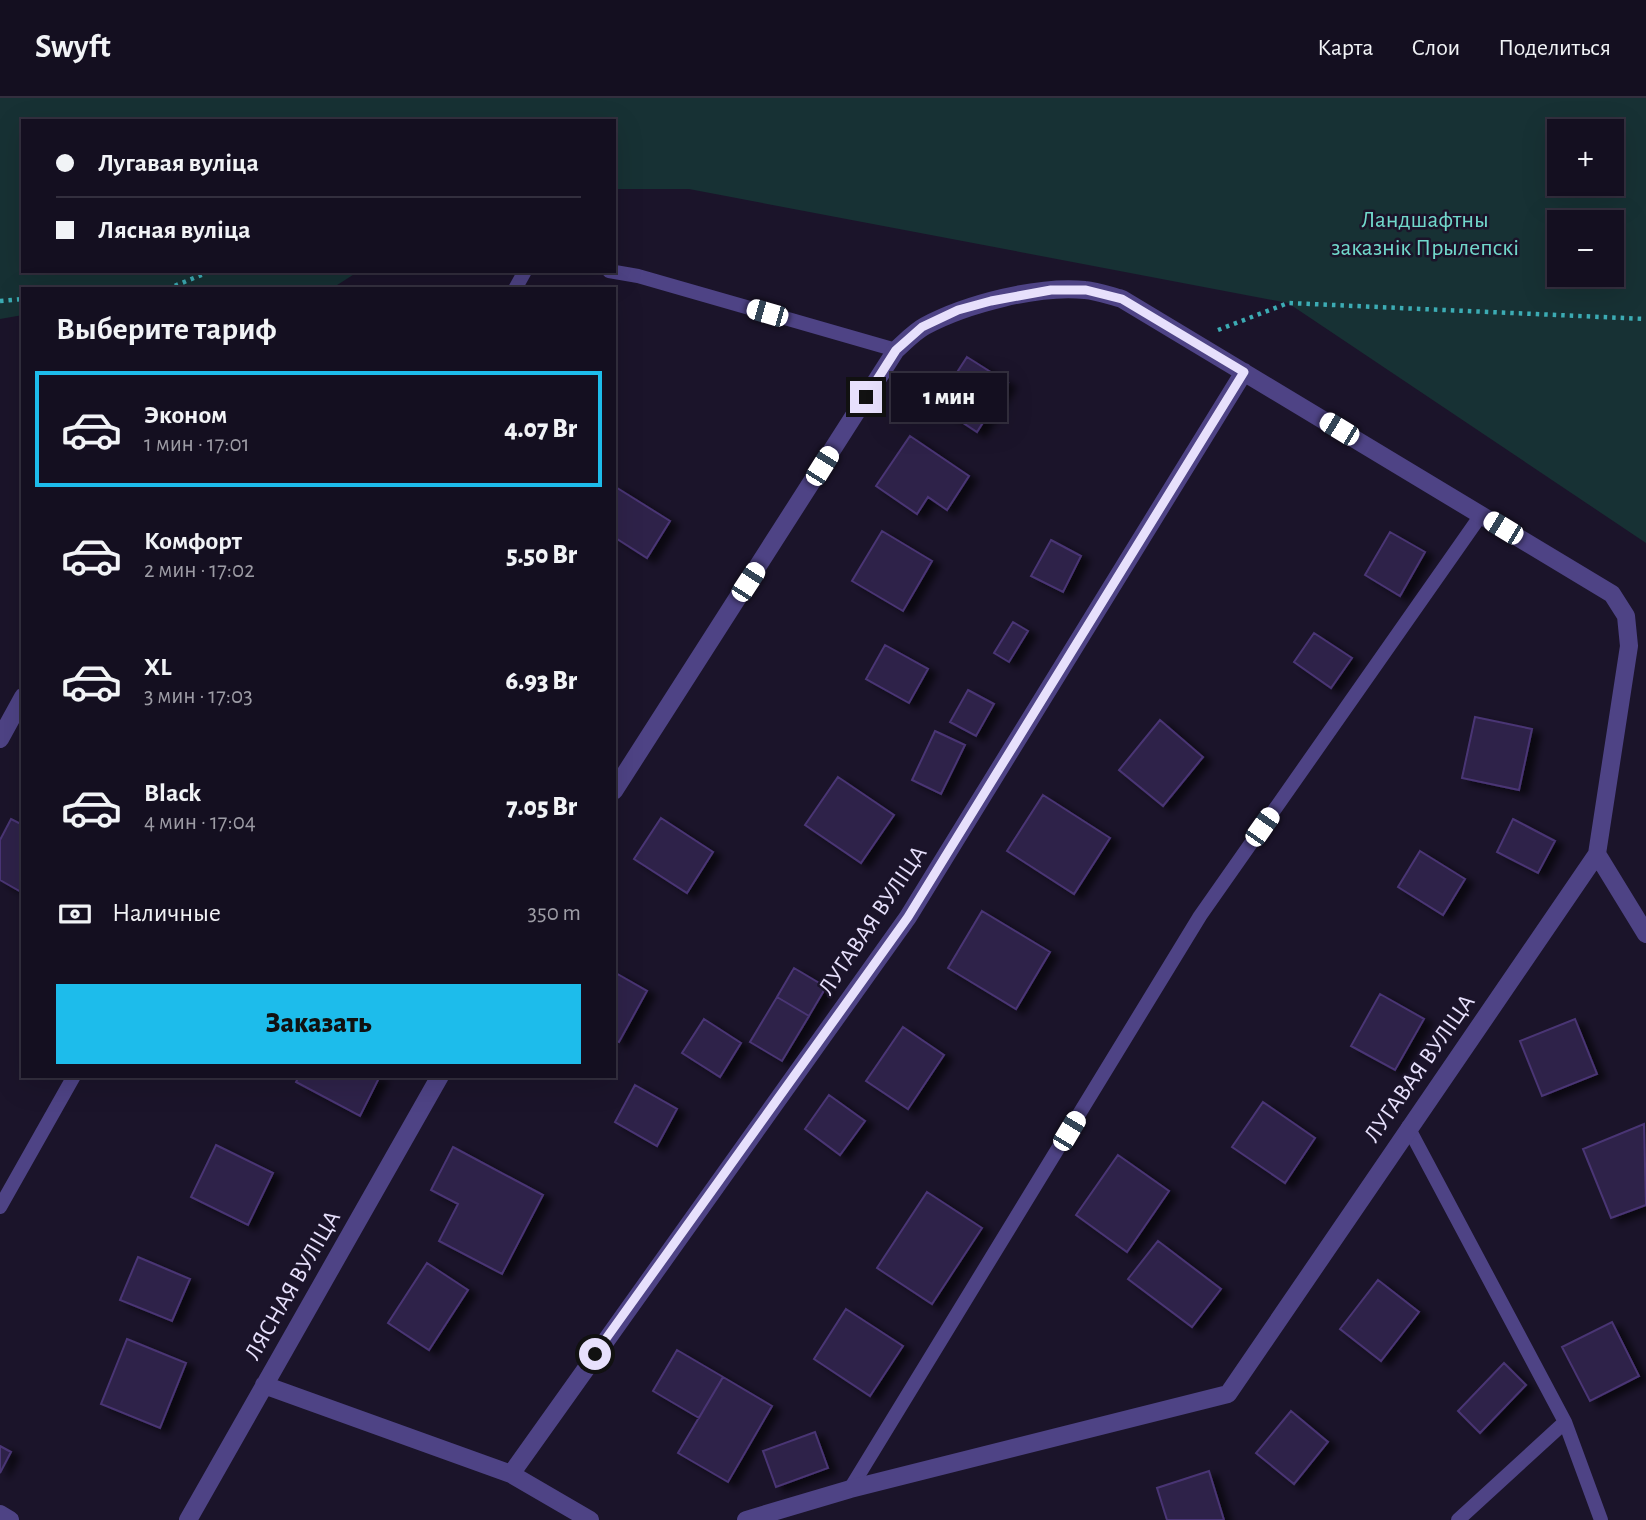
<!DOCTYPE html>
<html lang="ru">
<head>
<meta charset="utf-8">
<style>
  body { margin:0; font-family:"Alegreya Sans",sans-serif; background:#1d1829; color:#f1f3f6; height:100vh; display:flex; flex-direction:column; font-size:26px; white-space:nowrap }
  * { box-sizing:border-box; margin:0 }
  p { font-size:23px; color:#9d9ca5 }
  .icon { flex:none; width:38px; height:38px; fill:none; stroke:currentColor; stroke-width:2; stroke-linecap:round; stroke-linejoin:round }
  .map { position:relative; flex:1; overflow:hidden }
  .sheet { position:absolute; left:21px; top:189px; width:595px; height:791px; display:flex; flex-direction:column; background:#140f20; border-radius:0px; box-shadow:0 7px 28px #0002,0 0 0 2px #332f3e }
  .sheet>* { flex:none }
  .hud { position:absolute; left:21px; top:21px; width:595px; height:154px; border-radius:0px; box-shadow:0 7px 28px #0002,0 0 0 2px #332f3e; display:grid; align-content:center; height:154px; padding:0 35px; background:#140f20 }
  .controls { position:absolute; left:1547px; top:21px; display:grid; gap:14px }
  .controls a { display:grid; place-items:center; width:77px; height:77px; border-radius:0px; background:#140f20; box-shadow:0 7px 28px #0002,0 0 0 2px #332f3e; font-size:35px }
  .end { position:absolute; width:32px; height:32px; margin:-16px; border:9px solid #e7e0fc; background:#111; box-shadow:0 0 0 4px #111 }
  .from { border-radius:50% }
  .bubble { position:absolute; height:49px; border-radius:0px; background:#140f20; box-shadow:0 7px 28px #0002,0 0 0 2px #332f3e; font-size:23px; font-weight:800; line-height:49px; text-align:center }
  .car { position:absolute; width:21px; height:42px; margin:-21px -10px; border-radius:9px; box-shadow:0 0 5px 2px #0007; background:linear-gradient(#fff 24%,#345 0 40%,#fff 0 76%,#345 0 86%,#fff 0) }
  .hud b { display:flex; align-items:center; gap:24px; height:66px; font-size:26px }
  .hud b+b { border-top:2px solid #332f3e }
  .hud i { width:18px; height:18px; background:#f1f3f6 }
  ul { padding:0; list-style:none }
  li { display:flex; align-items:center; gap:21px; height:116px; margin:0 14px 10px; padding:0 21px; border:4px solid transparent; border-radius:0px }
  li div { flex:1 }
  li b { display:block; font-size:26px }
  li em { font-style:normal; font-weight:800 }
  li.current { border-color:#1dbceb }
  li>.icon { width:63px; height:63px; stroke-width:1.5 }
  h2 { padding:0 35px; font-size:32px; line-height:84px }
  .pay { display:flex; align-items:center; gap:18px; height:77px; padding:0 35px; font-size:26px }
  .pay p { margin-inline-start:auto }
  .action { display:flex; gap:14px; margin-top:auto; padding:14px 35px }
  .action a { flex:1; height:80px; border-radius:0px; background:#1dbceb; color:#111; font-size:28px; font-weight:800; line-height:80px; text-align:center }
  header { display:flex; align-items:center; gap:42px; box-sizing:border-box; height:98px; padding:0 35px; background:#140f20; border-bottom:2px solid #332f3e }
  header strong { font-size:33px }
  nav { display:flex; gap:38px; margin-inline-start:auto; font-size:24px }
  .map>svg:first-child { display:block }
</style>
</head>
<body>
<header>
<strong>Swyft</strong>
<nav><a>Карта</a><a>Слои</a><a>Поделиться</a></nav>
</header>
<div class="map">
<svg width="1646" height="1422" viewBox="0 0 1646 1422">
  <defs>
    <filter id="shadow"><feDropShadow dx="8" dy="4.5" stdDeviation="3.5" flood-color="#0009"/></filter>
  </defs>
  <rect width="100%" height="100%" fill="#1b142a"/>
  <path fill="#173134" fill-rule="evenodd" d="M0,0H1646V445L1288,205L689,91H614V23H23V173H359L331,191H23V217L0,221ZM1559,33H1612V86H1559ZM1559,124H1612V177H1559Z"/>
  <path fill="#2f214a" stroke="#4a3674" stroke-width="2" filter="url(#shadow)" d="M967,259L1008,285L977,334L936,307Z
    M910,338L969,378L947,412L928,399L917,416L876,388Z
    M614,388L670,423L647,460L614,439Z
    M882,433L932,463L903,513L852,483Z
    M1390,434L1425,454L1400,498L1365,477Z
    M1051,442L1081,458L1063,494L1031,478Z
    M1013,524L1028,533L1009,564L994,555Z
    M1314,535L1352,560L1331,590L1294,564Z
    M885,547L928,571L909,605L866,581Z
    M968,592L994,606L976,638L950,624Z
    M1475,619L1532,631L1519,692L1462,680Z
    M1160,622L1203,659L1163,708L1119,672Z
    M935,633L965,647L941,696L912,682Z
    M838,679L894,717L861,765L805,727Z
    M1043,697L1110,740L1074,796L1007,753Z
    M661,720L713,754L687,795L634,761Z
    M11,721L23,727V795L0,782V742Z
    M1513,721L1555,743L1538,775L1497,754Z
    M1420,753L1465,781L1443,817L1398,789Z
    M982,813L1050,854L1016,911L948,870Z
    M794,870L826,889L809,918L777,899Z
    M614,874L647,893L619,944L614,942Z
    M1380,896L1424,921L1395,972L1351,948Z
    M777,899L809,918L782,963L750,944Z
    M704,921L741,945L720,979L682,955Z
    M1575,921L1597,976L1542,998L1520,943Z
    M903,929L944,957L908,1011L866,983Z
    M299,978H380L360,1018L296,984Z
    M635,987L677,1011L657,1048L615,1024Z
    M829,997L865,1023L840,1057L805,1031Z
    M1263,1004L1315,1040L1285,1085L1232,1049Z
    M1644,1026L1646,1107L1611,1120L1583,1051Z
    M216,1047L273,1075L248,1127L191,1099Z
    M453,1049L543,1097L502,1176L439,1143L458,1106L431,1092Z
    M1118,1057L1169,1093L1127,1154L1076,1117Z
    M927,1094L982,1130L932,1206L877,1170Z
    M1158,1143L1221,1191L1192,1229L1128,1181Z
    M138,1159L190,1181L172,1223L120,1202Z
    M427,1165L468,1192L429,1252L388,1225Z
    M1378,1182L1419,1214L1381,1263L1340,1231Z
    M846,1211L903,1248L870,1298L814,1261Z
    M1612,1224L1639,1278L1590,1303L1562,1249Z
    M127,1241L186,1265L160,1330L101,1306Z
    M677,1252L723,1279L699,1320L653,1293Z
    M1504,1265L1526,1287L1480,1335L1458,1313Z
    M723,1279L772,1308L728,1384L678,1355Z
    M1291,1313L1328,1344L1294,1386L1256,1355Z
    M815,1334L828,1370L776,1389L763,1353Z
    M0,1348L11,1354L0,1375Z
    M1209,1373L1224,1422H1167L1157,1390Z"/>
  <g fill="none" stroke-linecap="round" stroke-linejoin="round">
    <path stroke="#3cacb4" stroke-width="4.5" stroke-dasharray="3.5 5" stroke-linecap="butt" d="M167,191L211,173
      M0,203L23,201
      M1218,232L1288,205L1646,221"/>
    <path stroke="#4e4385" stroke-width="14" d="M609,173L638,178L896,252
      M515,191L525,173
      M1408,1029L1565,1324L1601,1422
      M0,1109L74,978
      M850,1391L1200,818L1481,417
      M1458,1422L1565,1324"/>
    <path stroke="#4e4385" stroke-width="18" d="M0,641L23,599
      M614,693L896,252C905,244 914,234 925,228C966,206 1039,187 1085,192C1098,193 1110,198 1122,201L1612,496L1626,518L1629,548L1597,756
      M264,1287L511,1376L590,1422
      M511,1376L908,819L1244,274
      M0,1416L10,1422
      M188,1422L440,978
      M746,1422L850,1391L1228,1296L1597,756L1646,836"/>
  </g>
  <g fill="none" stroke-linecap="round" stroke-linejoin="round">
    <path stroke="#e7e0fc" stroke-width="9" d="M595,1256L908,819L1244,274L1122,201L1086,192H1051L991,203L958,212L922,229L896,252L866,299"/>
  </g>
  <g text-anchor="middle" stroke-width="5" stroke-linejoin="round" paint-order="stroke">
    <g font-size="24" fill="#71d8cb" stroke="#1b142a">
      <text x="1425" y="129">Ландшафтны<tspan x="1425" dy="28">заказнік Прылепскі</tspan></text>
    </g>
    <g font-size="24" fill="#e7e0fc" stroke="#1b142a">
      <text transform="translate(872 822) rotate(-56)" y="8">ЛУГАВАЯ ВУЛІЦА</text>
      <text transform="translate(1419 970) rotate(-55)" y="8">ЛУГАВАЯ ВУЛІЦА</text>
      <text transform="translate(292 1187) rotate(-60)" y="8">ЛЯСНАЯ ВУЛІЦА</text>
    </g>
  </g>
</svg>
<div class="controls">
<a>+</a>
<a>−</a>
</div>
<i class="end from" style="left:595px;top:1256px"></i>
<i class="end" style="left:866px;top:299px"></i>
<div class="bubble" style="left:891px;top:275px;width:116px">1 мин</div>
<i class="car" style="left:767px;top:215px;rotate:286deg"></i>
<i class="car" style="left:1339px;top:331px;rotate:301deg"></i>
<i class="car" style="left:822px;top:368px;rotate:32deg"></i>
<i class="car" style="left:1503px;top:430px;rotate:301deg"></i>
<i class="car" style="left:748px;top:484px;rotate:33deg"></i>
<i class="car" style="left:1262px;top:729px;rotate:35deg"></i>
<i class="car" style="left:1069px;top:1033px;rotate:31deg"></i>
<div class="hud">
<b><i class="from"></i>Лугавая вуліца</b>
<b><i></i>Лясная вуліца</b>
</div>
<section class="sheet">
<h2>Выберите тариф</h2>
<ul>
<li class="current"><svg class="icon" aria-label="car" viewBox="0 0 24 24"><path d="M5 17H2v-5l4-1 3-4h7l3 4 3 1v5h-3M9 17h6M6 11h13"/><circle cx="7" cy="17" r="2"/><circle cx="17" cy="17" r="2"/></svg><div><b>Эконом</b><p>1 мин · 17:01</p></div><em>4.07 Br</em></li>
<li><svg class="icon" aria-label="car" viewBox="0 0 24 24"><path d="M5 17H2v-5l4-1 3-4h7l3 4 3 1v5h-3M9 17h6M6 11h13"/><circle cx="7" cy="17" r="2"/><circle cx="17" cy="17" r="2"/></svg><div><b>Комфорт</b><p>2 мин · 17:02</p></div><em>5.50 Br</em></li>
<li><svg class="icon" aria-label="car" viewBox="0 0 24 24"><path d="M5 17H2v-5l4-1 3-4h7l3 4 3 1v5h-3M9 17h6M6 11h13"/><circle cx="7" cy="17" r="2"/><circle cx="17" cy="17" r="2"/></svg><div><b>XL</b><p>3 мин · 17:03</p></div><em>6.93 Br</em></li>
<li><svg class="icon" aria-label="car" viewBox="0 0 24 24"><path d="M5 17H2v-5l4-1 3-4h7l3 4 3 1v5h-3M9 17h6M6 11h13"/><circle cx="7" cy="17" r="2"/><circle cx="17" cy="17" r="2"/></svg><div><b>Black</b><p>4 мин · 17:04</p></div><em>7.05 Br</em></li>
</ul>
<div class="pay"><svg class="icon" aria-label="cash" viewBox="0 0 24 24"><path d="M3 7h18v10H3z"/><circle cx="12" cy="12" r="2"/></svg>Наличные<p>350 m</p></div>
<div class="action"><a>Заказать</a></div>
</section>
</div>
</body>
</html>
